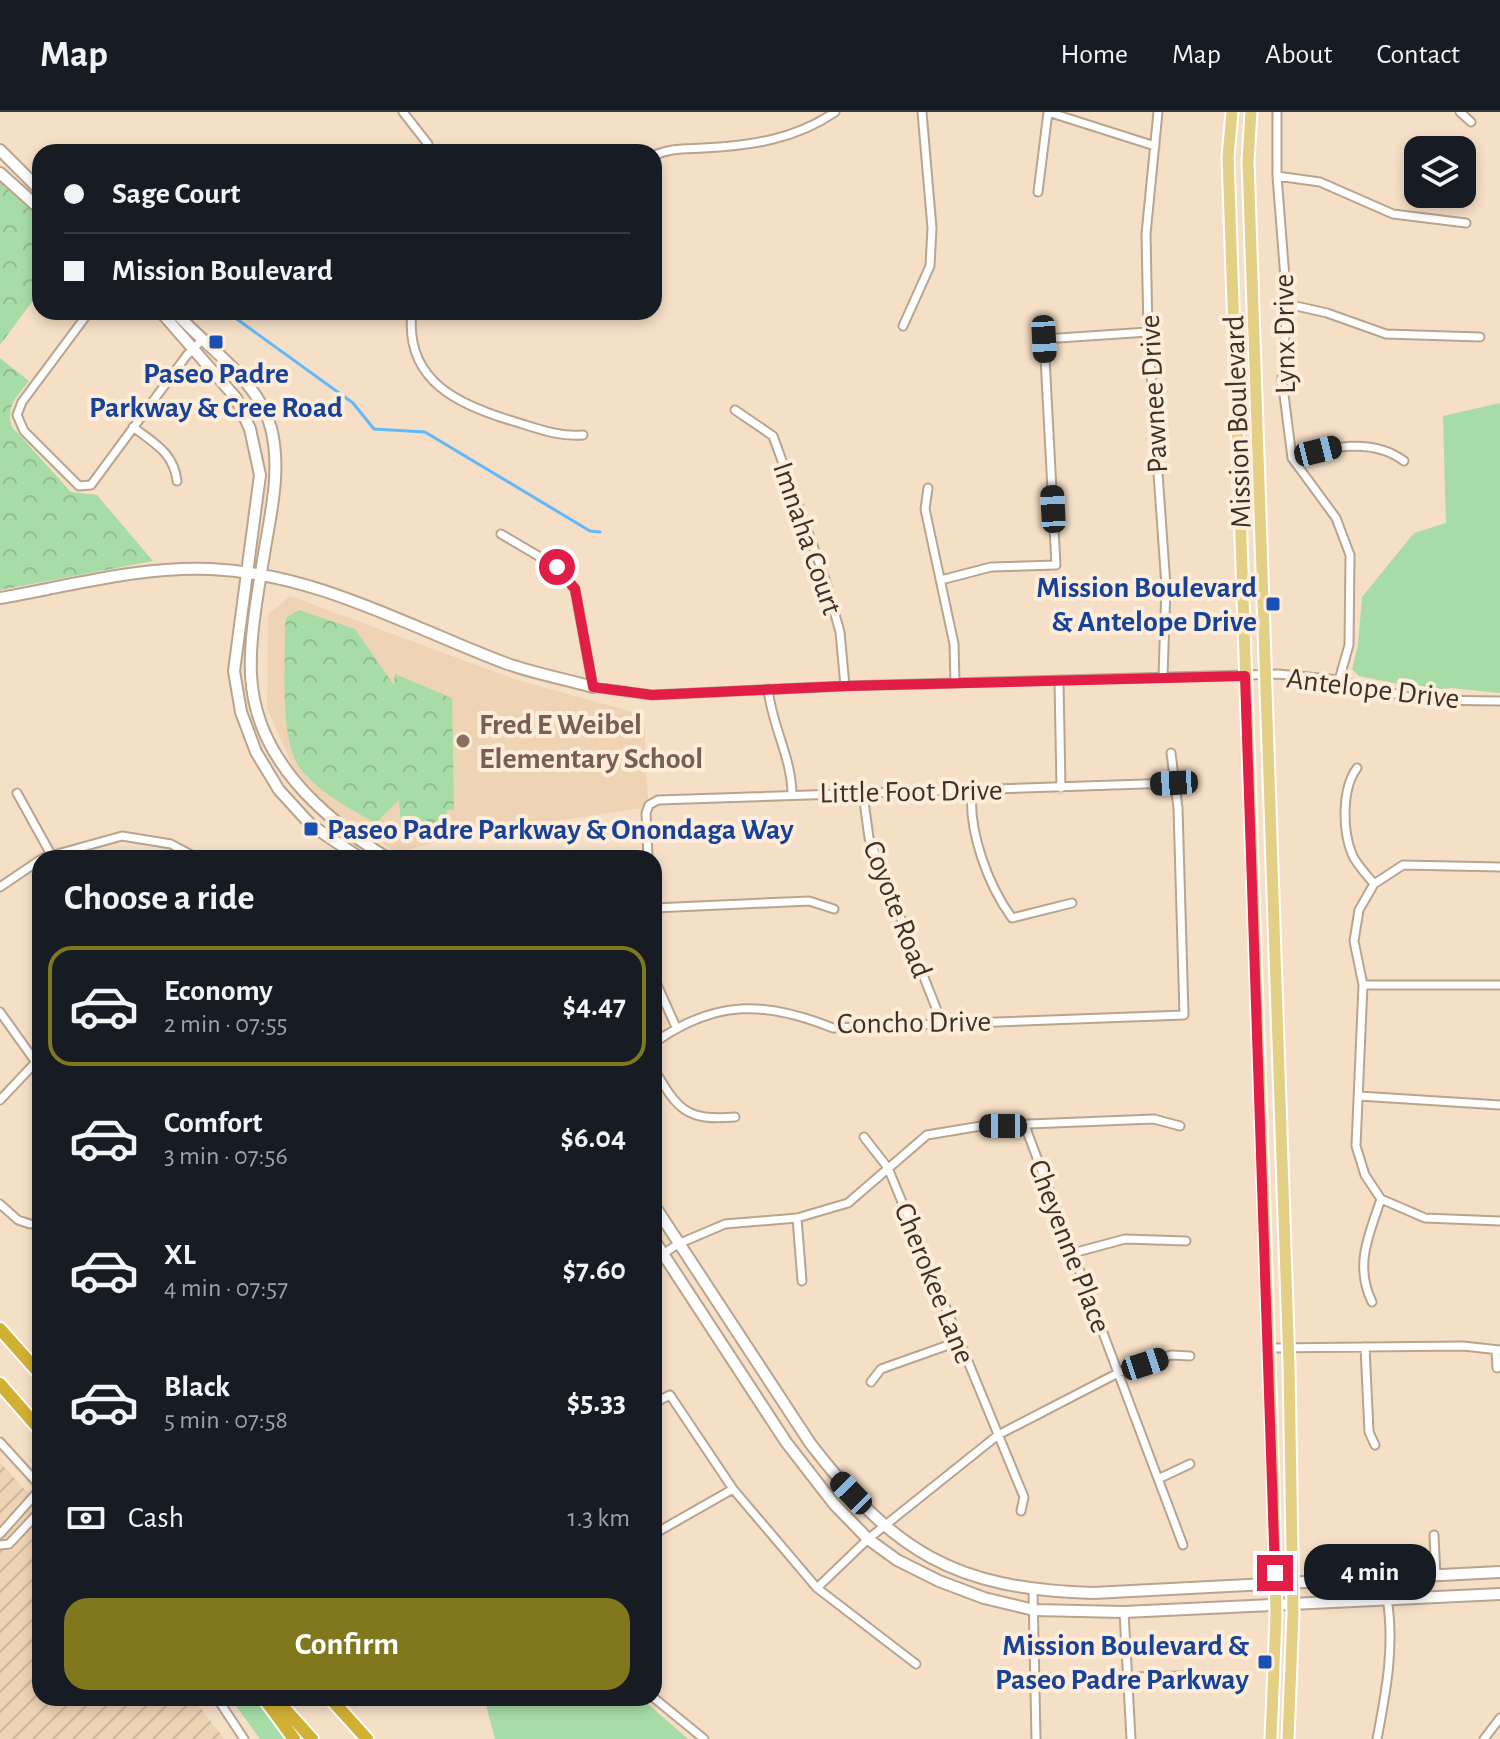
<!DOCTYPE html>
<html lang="en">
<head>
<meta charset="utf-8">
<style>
  body { margin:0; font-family:"Alegreya Sans",sans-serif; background:#242831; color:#f1f3f6; height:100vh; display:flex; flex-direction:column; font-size:30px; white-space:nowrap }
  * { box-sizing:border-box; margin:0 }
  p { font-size:26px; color:#9ea1a6 }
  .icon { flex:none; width:44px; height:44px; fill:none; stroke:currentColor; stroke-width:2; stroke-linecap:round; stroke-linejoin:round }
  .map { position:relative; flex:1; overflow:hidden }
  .panel { position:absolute; left:32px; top:738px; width:630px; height:856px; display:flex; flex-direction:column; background:#171b24; border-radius:24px; box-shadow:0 4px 12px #0003 }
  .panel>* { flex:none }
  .hud { position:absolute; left:32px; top:32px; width:630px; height:176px; border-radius:24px; box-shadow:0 4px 12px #0003; display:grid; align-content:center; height:176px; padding:0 32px; background:#171b24 }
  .fabs { position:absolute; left:1404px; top:24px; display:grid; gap:16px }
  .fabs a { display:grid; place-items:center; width:72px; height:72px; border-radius:16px; background:#171b24; box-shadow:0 4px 12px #0003; font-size:40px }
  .end { position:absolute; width:36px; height:36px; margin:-18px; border:10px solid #e11d48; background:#fff; box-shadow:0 0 0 4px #fff }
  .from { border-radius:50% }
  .bubble { position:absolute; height:56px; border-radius:24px; background:#171b24; box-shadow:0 4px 12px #0003; font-size:26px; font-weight:600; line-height:56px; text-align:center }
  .car { position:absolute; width:24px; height:48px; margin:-24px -12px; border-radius:10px; box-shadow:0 0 6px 2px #0007; background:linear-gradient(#222 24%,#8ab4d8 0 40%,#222 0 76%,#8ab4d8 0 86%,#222 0) }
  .hud b { display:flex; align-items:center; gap:28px; height:76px; font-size:30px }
  .hud b+b { border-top:2px solid #363941 }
  .hud i { width:20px; height:20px; background:#f1f3f6 }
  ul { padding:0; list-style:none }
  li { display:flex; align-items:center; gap:24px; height:120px; margin:0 16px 12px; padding:0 16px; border:4px solid transparent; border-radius:24px }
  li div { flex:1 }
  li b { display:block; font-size:30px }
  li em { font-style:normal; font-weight:600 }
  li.active { border-color:#81781d }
  li>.icon { width:72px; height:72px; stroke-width:1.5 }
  h2 { padding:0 32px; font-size:36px; line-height:96px }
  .pay { display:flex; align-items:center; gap:20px; height:88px; padding:0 32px; font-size:30px }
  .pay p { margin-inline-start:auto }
  .action { display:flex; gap:16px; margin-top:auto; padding:16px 32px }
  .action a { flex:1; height:92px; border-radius:24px; background:#81781d; color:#fff; font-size:32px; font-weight:600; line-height:92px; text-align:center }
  header { display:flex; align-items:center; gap:48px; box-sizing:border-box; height:112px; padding:0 40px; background:#171b24; border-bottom:2px solid #363941 }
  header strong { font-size:38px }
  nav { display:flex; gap:44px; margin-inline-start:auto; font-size:28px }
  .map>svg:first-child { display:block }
</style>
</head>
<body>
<header>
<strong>Map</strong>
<nav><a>Home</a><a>Map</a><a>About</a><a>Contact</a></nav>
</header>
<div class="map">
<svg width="1500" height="1627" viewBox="0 0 1500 1627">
  <defs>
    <pattern id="industrial-furrows" width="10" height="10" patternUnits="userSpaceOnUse" patternTransform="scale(2)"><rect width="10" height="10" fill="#eed3b5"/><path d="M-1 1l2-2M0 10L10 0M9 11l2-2" fill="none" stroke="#cdb69c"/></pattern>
    <pattern id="park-crowns" width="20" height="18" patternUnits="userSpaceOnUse" patternTransform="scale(2)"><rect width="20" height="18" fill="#a7dca7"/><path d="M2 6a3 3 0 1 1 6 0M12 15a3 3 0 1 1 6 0" fill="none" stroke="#91bd90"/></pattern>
  </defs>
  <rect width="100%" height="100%" fill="#f5dfc7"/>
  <path fill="#eed3b5" d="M290,484L517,568L644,603L648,695L457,724L397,741L327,694L293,655L267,596L268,503Z"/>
  <path fill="url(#industrial-furrows)" d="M0,1350L40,1395V1586H193L224,1627H0Z"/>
  <path fill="#a7dca7" d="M1500,291V581L1451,576L1428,578L1359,564L1352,557L1358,533L1362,485L1414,421L1446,411L1443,304Z
    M230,1586H253L286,1627H260Z
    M484,1586H641L688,1627H495Z"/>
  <path fill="url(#park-crowns)" d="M0,68L40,104V179L0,233Z
    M0,246L29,269C17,284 5,295 12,315L71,380L97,383L153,449L0,478Z
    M299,498L355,517L394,573L395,562L452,586L454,698H447L448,713L401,714L399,688L376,711C353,699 312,676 298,653C279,622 286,550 285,513L287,505Z"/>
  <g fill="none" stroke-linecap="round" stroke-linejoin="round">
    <path stroke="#62b9fa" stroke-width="3" d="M227,200L353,291L374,317L425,320L590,419L600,420"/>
    <defs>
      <path id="street" d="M403,0L428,32L429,40
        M1048,0L1155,34
        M1158,0L1146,122L1148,220L1166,474L1163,565
        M1277,0V64L1287,192L1282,267L1292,346L1336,406L1350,443L1349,533L1339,568
        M1460,0L1471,10
        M654,43C672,36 684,37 703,36C750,34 796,27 835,0
        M1277,64L1320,70L1393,102L1466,111
        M1038,80L1048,0
        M1287,192L1327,201L1386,222L1480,225
        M89,200L22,290L17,303L24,319L79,374L91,373L187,243L201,229
        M412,200C404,270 461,294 516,310C539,317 559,325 583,323
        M903,214L930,154L932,116L922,0
        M735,298L773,324L825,467L840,520L845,574
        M133,315C154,331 174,341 177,369
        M1292,346C1329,336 1371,324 1404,349
        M928,376L925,397L954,532L955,571
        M501,422L557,455L575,477L593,575L652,583L845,574L1278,562L1339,568L1420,588L1500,589
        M941,468L991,455L1056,453L1044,227L1148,220
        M1059,569L1061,676
        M768,577C772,614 791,644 792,681
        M1357,656C1342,676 1342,717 1352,742C1356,752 1367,763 1374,772
        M972,678C968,719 988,773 1012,806L1072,791
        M17,681L53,746
        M863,682L869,726L942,911
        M43,746L122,724L171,732L197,746
        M648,746L646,701L649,693L658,688L1174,671
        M1500,755L1403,753L1374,772L1359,798L1354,829L1363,873L1356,1034L1365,1063L1381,1087L1425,1106L1500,1109
        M0,775L40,748
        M654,796L809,789L834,797
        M654,866L676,915
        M1363,873H1500
        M0,900L40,956
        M654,931C715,887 766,889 833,916L1184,903L1178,696L1171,641
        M654,957C678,998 686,1009 735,1005
        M1359,984L1500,993
        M0,988L35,951
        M1025,1014L1183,1433
        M864,1025L888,1056L1024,1385L1021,1399
        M0,1092L18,1108L30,1112
        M797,1106L802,1169
        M1073,1141L1125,1127L1186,1129
        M654,1148L678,1132L725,1112L797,1106L848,1091L927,1023L981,1014L1154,1007L1180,1014
        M1372,1190C1354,1153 1369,1123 1381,1087
        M1365,1235L1369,1320L1375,1333
        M1268,1236L1463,1234L1500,1238
        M1496,1238L1497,1256
        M871,1270L881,1257L957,1230
        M654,1291L670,1283L733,1377L817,1476L916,1552
        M0,1330L40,1374
        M1158,1367L1190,1352
        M0,1422L40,1377
        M654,1422L733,1377
        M1434,1423L1436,1464
        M0,1433L9,1432L40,1399
        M817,1476L868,1427L998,1323L1118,1261L1171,1243L1190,1244
        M1033,1479L1036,1627
        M1124,1500L1131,1627
        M1128,1565L1186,1564L1200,1571
        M217,1586L244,1627
        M654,1586L704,1627
        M1377,1627C1386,1580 1395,1534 1387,1486
        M1484,1627L1500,1606"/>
      <path id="secondary" d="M0,38L40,78
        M0,61L40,97
        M161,200L236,286L250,317L260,363L234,559L241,600L256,640L279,678L311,713L360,746
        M175,200C207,236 258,267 271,316C281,356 272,395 265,436C259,474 249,525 251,563C255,647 322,705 387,746
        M0,486C69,474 140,454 211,457C318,462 407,514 505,551C533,561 564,567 593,575
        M654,1093L810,1331C894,1440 954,1477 1093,1481L1500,1460
        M654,1128L786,1330L834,1392L868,1427L897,1448L939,1469L984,1486L1034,1498L1124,1500L1500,1482"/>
      <path id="primary" d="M1232,0L1228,45L1273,1364L1276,1504L1271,1627
        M1251,0L1248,49L1289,1253L1293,1502L1288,1627"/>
      <path id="highway" d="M0,1217L40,1262
        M0,1272L40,1318
        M264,1586L294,1627
        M275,1586L312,1627
        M330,1586L367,1627"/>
    </defs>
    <use href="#street" stroke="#b9a48e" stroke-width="11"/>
    <use href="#secondary" stroke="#b9a48e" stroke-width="14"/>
    <use href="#primary" stroke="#fff" stroke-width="15"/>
    <use href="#highway" stroke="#fff" stroke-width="16"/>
    <use href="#street" stroke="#fff" stroke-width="7"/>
    <use href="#secondary" stroke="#fff" stroke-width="10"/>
    <use href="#primary" stroke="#e3d085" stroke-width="11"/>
    <use href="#highway" stroke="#d1b134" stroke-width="12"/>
  </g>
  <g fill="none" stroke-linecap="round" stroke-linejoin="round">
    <path stroke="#e11d48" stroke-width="10" d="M557,455L575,477L593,575L652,583L845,574L1245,564L1275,1461"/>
  </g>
  <g fill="#1a4fb4" stroke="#ffedda" stroke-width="3">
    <rect x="208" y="222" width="16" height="16" rx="4"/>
    <rect x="1265" y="484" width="16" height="16" rx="4"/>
    <rect x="303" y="709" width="16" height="16" rx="4"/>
    <rect x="1257" y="1542" width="16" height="16" rx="4"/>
  </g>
  <circle fill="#8d6e63" stroke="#ffedda" stroke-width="3" cx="463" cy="629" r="8"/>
  <g text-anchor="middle" stroke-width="8" stroke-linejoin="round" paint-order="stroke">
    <g font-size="30" fill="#3b332a" stroke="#ffedda">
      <text transform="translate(1284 222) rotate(-91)" y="10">Lynx Drive</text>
      <text transform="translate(1153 282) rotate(-93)" y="10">Pawnee Drive</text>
      <text transform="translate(1237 310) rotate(-92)" y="10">Mission Boulevard</text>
      <text transform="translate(808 426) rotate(71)" y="10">Imnaha Court</text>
      <text transform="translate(1373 576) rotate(7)" y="10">Antelope Drive</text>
      <text transform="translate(911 679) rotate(-1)" y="10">Little Foot Drive</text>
      <text transform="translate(898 797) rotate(69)" y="10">Coyote Road</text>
      <text transform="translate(914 910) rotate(-1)" y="10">Concho Drive</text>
      <text transform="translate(1070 1134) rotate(69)" y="10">Cheyenne Place</text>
      <text transform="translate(935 1171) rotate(68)" y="10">Cherokee Lane</text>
    </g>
    <g font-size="30" font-weight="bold" fill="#164399" stroke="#ffedda" text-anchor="end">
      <text x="216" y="271" text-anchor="middle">Paseo Padre<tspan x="216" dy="34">Parkway &amp; Cree Road</tspan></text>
      <text x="1257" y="485">Mission Boulevard<tspan x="1257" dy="34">&amp; Antelope Drive</tspan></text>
      <text x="327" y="727" text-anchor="start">Paseo Padre Parkway &amp; Onondaga Way</text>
      <text x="1249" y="1543">Mission Boulevard &amp;<tspan x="1249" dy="34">Paseo Padre Parkway</tspan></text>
    </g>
    <g font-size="30" font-weight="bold" fill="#785e54" stroke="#ffedda" text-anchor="start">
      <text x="479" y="622">Fred E Weibel<tspan x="479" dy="34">Elementary School</tspan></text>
    </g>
  </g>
</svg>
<div class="fabs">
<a><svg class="icon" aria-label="layers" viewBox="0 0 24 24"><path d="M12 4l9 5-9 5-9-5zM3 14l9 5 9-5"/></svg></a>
</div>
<i class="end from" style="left:557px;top:455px"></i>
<i class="end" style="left:1275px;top:1461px"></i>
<div class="bubble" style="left:1304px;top:1432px;width:132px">4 min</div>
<i class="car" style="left:1044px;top:227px;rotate:177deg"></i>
<i class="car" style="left:1318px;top:339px;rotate:76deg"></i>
<i class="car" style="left:1053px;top:397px;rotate:357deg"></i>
<i class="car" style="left:1174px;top:671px;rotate:267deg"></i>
<i class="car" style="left:1003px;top:1014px;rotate:270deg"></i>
<i class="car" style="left:1145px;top:1252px;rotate:72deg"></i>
<i class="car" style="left:851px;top:1381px;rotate:316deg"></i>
<div class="hud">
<b><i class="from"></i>Sage Court</b>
<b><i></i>Mission Boulevard</b>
</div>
<section class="panel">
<h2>Choose a ride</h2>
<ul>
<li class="active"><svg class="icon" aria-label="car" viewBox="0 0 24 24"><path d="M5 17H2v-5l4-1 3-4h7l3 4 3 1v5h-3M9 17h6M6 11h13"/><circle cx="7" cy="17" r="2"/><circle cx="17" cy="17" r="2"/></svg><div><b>Economy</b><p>2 min · 07:55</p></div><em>$4.47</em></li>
<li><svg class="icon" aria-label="car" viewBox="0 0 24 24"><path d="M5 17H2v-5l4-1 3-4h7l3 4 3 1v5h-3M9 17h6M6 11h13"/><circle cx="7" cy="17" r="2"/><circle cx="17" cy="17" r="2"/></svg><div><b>Comfort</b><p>3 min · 07:56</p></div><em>$6.04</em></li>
<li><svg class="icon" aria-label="car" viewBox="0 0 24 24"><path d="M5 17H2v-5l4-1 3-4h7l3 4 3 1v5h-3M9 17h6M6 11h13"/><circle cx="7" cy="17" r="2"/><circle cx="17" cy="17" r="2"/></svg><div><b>XL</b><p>4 min · 07:57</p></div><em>$7.60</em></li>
<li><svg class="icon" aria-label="car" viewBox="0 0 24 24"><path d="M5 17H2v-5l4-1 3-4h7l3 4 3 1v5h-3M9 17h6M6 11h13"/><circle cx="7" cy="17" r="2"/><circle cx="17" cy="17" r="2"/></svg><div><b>Black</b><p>5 min · 07:58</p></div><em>$5.33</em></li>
</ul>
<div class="pay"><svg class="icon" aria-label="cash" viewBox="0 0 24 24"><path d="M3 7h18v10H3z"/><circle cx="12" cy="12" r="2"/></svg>Cash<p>1.3 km</p></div>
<div class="action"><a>Confirm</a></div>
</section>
</div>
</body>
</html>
